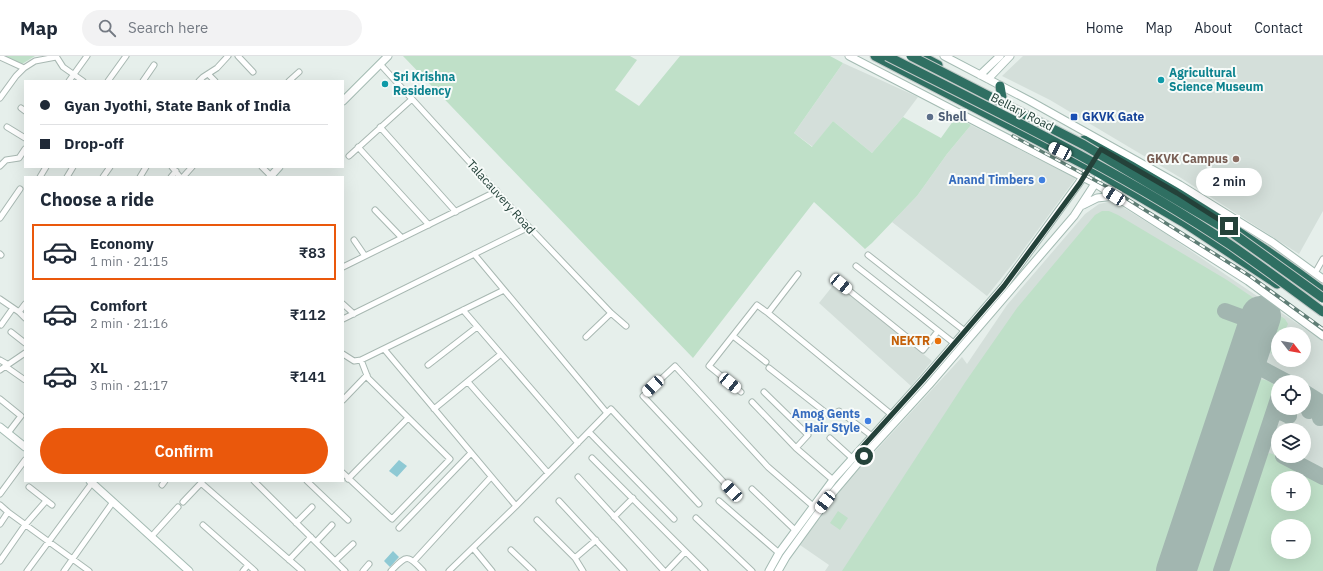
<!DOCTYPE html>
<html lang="en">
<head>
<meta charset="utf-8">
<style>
  body { margin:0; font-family:"IBM Plex Sans",sans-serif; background:#f2f2f3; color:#1f2937; height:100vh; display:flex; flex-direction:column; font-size:15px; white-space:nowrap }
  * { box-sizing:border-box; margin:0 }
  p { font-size:13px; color:#747a83 }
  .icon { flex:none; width:22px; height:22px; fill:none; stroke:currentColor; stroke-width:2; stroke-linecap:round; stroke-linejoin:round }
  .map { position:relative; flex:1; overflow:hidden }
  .details { position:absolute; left:24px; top:120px; width:320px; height:306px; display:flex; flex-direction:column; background:#fff; border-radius:0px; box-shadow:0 4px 16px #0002 }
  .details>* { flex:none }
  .guide { position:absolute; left:24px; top:24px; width:320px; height:88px; border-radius:0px; box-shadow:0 4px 16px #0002; display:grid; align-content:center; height:88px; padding:0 16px; background:#fff }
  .needle { width:26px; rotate:121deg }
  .tools { position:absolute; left:1271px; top:271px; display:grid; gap:8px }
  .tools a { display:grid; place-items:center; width:40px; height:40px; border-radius:50%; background:#fff; box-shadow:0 4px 16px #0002; font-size:20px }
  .end { position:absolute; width:18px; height:18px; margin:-9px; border:5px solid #24423a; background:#fff; box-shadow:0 0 0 2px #fff }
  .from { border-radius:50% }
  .bubble { position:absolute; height:28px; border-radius:14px; background:#fff; box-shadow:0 4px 16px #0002; font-size:13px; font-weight:600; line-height:28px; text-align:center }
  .car { position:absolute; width:12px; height:24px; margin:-12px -6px; border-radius:5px; box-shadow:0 0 3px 1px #0007; background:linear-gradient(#fff 24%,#345 0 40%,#fff 0 76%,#345 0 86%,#fff 0) }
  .guide b { display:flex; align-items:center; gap:14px; height:38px; font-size:15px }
  .guide b+b { border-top:1px solid #e0e1e3 }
  .guide i { width:10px; height:10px; background:#1f2937 }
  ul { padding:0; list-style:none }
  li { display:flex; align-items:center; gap:12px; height:56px; margin:0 8px 6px; padding:0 8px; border:2px solid transparent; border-radius:0px }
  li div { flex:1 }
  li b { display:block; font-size:15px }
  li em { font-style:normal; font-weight:600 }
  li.current { border-color:#ea580c }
  li>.icon { width:36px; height:36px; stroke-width:1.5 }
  h2 { padding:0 16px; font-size:18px; line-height:48px }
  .cta { display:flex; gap:8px; margin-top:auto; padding:8px 16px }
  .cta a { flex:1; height:46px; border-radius:24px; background:#ea580c; color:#fff; font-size:16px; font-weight:600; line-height:46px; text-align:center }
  header { display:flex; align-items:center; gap:24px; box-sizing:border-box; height:56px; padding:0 20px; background:#fff; border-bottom:1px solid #e0e1e3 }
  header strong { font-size:19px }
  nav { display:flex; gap:22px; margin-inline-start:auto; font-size:14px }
  .search { width:280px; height:36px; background:#f2f2f3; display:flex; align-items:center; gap:10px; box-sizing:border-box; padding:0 14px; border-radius:22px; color:#747a83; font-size:15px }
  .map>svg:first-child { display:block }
</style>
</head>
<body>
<header>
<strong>Map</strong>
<div class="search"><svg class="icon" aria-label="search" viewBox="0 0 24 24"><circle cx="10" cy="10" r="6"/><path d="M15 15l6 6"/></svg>Search here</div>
<nav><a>Home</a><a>Map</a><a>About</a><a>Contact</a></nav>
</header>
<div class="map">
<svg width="1323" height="515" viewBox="0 0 1323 515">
  <rect width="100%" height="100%" fill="#e6efeb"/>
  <path fill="#d4dfda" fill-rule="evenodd" d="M1023,0H1323V155L1299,198L1181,122L1050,44L1002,20Z
    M843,7L918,41L903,61L872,97L833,65L813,91L794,77Z
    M971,69L1076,122L1015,205L987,240L892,166L917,140L947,98Z
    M1113,145L1166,178L1323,285V515H825L829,509L800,489L833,441L962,301L967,308L1007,249L1085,158L1099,148ZM1278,278H1304V304H1278ZM1278,326H1304V352H1278ZM1278,374H1304V400H1278ZM1278,422H1304V448H1278ZM1278,470H1304V496H1278Z
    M835,227L932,305L911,330L819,247Z"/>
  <path fill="#bfe0c8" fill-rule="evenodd" d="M3,0H35L22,8Z
    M403,0H630L637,4L615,34L639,50L680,0H830L843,7L794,77L812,91L833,65L872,97L903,61L941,82L956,61L971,69L947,98L917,140L872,187L865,193L814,146L693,302Z
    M1102,155H1109L1118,159L1227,224L1285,263L1288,268L1283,278H1278V287L1271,298L1266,283L1269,262L1225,248L1222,261L1246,269L1247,272L1167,515H842L966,325L1017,252L1095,159Z
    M1255,323C1262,323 1272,324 1275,331L1214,515H1187L1248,327L1251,324Z
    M1269,397L1273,398L1323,425V515H1228L1267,399ZM1278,422H1304V448H1278ZM1278,470H1304V496H1278Z
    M838,455L848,462L840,474L830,467Z"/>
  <path fill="#8ec9d4" d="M399,404L407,410L397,421L389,415Z
    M393,495L399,501L390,511L384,505Z"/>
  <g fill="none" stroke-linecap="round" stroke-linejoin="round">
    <path stroke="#a2b6b0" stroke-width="16" d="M1225,255L1255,266L1257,271L1256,276
      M1244,311L1247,307L1255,309L1287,326
      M1304,336L1323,348
      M1309,355L1314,346L1313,343L1310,340
      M1273,359C1278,353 1283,357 1289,360
      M1320,362L1323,358
      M1283,400L1323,421
      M1221,515L1278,343"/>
    <path stroke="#a2b6b0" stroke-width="40" d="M1176,515L1261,260"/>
    <defs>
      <path id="street" d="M56,0L63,11L83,25
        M238,0L253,16
        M0,1L24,12L35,5L56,1
        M380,8L529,171L611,257L626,270
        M208,18L215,25
        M69,25L87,0
        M108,25L126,0
        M143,25L154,9
        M199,25L203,21L217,12L228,0
        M289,25L299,16
        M0,42L16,20L24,12
        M21,52L25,55
        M7,71L25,82
        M380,71L456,156
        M358,91L429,169
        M349,100L412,43
        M0,110L6,104L19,102L25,93
        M172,111L180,121
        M262,111L271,120
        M40,121L46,111
        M67,121L73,111
        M103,121L110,111
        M140,121L146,111
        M171,121L176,115
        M183,121L192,111
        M375,154L402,182
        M0,162L20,133
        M354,184L365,200
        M0,198L1,199
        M474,198L607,357
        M868,199L966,276
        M856,210L955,288
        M343,211L497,135
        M1315,217L1323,203
        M798,218L768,257L892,359
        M841,228L923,294L938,275
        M0,243L19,256
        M25,248L19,256L25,262
        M343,248L354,258
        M463,254L578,387
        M343,263L529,171
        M1,269L13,252
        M11,276L25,287
        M733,280L766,306
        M586,281L611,257
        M384,293L516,450
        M343,298L354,305L361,304L504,234
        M0,304L7,308
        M428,309L477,271
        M5,310L25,324
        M769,312L830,360L839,355L872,380
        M0,314L25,297
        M468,326L548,417
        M741,336L709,310L757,249L768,257
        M764,336L808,379L796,392
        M0,343L21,360L8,377
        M343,344L367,319
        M752,346L796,392L833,424
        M434,353L501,298
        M589,376L674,463
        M830,382L852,402
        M592,402L705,515
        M343,417L392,463L450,403L368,322L361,304
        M578,421L664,515
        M348,423L408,362
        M254,425L345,515
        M307,425L348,464
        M201,427L302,515
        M162,429L165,425
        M29,431L52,449
        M752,433L795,474
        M732,435L643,340L675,310L768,411L813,450
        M0,438L25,404
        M559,445L624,515
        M719,445L779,497
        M183,446L202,426
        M0,449L8,456
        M614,461L633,442
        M696,462L752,515
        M537,464L575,502L583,515
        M296,467L312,451
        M0,468L8,456L89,515
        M203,469L255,515
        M399,472L471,397
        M151,481L178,451
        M316,486L332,469
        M473,492L492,515
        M511,494L533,515
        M575,502L596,484
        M289,504L311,481
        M0,505L25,469L46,445
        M335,505L353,488
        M414,505L491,421
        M27,515L92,427
        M64,515L113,446
        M243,515L248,509
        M363,515L369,508
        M391,515C407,499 407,498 423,515
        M449,515L516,450L611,353L699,448
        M667,515L685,496"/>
      <path id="secondary" d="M849,0L1096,128L1248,225L1323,280
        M944,0L1030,45L1180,129L1272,186L1323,223
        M980,19L1000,0
        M988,23L1010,0
        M343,45L388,0
        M270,121L279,111
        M1083,149L1097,142L1115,140L1122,130
        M0,371L25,391
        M90,425L189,515
        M769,515L779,497L833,424L923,324L1004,230L1079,127L1101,93
        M778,515L786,501L831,439L864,400L929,329L1074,160L1113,100"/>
      <path id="highway" d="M875,0L1089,111L1183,166L1277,228
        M921,0L938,9
        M1000,30L1002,42
        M1084,84C1167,128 1248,179 1323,235"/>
    </defs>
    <use href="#street" stroke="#a8b8b2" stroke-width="7"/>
    <use href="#secondary" stroke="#a4bbb3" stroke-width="9"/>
    <use href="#highway" stroke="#c2cac8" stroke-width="11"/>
    <use href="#street" stroke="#fff" stroke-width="5"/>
    <use href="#secondary" stroke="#fff" stroke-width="7"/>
    <use href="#highway" stroke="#2f6f62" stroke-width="9"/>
    <defs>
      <path id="rail" d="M1013,80L1113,134L1250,220L1323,273"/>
    </defs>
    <use href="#rail" stroke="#5f7d75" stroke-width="3.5"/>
    <use href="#rail" stroke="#f7fbf9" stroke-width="2" stroke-dasharray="6" stroke-linecap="butt"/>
    <defs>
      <path id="highway-bridge" d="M887,0C1003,59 1121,116 1229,188C1261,210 1292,233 1323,256
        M911,0L1084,89L1234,178L1323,242"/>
    </defs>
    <use href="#highway-bridge" stroke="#c2cac8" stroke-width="11" stroke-linecap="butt"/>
    <use href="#highway-bridge" stroke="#2f6f62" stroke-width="9"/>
  </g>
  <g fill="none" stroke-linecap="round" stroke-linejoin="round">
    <path stroke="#24423a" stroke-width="5" d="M864,400L858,396L923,324L1004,230L1080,127L1101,93L1177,137L1229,170"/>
  </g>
  <g fill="#0f9aa8" stroke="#f7fbf9" stroke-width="1.5">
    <circle cx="1161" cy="24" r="4"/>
    <circle cx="385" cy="28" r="4"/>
  </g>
  <circle fill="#5c6f8a" stroke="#f7fbf9" stroke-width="1.5" cx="930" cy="61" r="4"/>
  <rect fill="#1a4fb4" stroke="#f7fbf9" stroke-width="1.5" x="1070" y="57" width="8" height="8" rx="2"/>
  <circle fill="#8d6e63" stroke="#f7fbf9" stroke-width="1.5" cx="1236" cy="103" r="4"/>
  <g fill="#3f7fe0" stroke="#f7fbf9" stroke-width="1.5">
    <circle cx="1042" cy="124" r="4"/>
    <circle cx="868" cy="365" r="4"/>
  </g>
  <circle fill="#e8710a" stroke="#f7fbf9" stroke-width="1.5" cx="938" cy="285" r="4"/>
  <g text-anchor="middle" stroke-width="4" stroke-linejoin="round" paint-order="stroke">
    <g font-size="12" font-weight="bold" fill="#0d838f" stroke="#f7fbf9" text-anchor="start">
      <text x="1169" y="21">Agricultural<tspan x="1169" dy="14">Science Museum</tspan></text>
      <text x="393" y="25">Sri Krishna<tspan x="393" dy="14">Residency</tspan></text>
    </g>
    <g font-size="12" fill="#24423a" stroke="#f7fbf9">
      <text transform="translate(1022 56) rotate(27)" y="4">Bellary Road</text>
      <text transform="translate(501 141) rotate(48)" y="4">Talacauvery Road</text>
    </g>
    <g font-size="12" font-weight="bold" fill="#4e5e75" stroke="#f7fbf9" text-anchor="start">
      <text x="938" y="65">Shell</text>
    </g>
    <g font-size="12" font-weight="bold" fill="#164399" stroke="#f7fbf9" text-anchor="start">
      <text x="1082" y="65">GKVK Gate</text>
    </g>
    <g font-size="12" font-weight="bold" fill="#785e54" stroke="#f7fbf9" text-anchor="end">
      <text x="1228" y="107">GKVK Campus</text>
    </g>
    <g font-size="12" font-weight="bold" fill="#366cbe" stroke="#f7fbf9" text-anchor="end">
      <text x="1034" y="128">Anand Timbers</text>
      <text x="860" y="362">Amog Gents<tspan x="860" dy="14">Hair Style</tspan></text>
    </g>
    <g font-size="12" font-weight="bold" fill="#c56008" stroke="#f7fbf9" text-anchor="end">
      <text x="930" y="289">NEKTR</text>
    </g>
  </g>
</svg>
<div class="tools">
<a><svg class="needle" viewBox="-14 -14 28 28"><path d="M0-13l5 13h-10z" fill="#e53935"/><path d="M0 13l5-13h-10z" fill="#747a83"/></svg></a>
<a><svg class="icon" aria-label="locate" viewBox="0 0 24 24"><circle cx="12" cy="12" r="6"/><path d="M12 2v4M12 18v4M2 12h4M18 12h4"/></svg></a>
<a><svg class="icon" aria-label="layers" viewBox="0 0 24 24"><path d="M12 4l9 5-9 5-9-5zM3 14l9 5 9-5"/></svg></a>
<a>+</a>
<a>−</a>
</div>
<i class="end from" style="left:864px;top:400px"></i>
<i class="end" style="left:1229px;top:170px"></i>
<div class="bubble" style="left:1196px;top:112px;width:66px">2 min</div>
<i class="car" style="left:1060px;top:95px;rotate:297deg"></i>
<i class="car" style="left:1114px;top:140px;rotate:303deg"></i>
<i class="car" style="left:841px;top:228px;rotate:129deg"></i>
<i class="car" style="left:730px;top:327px;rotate:129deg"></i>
<i class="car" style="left:653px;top:330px;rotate:227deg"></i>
<i class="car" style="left:732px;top:435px;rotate:317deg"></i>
<i class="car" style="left:825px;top:446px;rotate:218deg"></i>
<div class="guide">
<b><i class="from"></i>Gyan Jyothi, State Bank of India</b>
<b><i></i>Drop-off</b>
</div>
<section class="details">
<h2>Choose a ride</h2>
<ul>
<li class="current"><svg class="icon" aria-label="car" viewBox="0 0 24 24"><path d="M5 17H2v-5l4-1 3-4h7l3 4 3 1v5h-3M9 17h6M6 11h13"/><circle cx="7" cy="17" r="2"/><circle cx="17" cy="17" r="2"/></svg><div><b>Economy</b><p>1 min · 21:15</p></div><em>₹83</em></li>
<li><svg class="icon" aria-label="car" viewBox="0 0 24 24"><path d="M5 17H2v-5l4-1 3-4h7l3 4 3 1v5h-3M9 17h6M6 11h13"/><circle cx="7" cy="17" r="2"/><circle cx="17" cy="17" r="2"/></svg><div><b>Comfort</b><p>2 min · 21:16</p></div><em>₹112</em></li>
<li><svg class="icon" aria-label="car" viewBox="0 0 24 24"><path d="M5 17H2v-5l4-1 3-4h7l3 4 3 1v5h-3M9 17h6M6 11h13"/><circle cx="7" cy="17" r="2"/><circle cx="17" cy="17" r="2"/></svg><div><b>XL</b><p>3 min · 21:17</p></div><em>₹141</em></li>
</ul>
<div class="cta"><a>Confirm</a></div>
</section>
</div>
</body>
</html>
